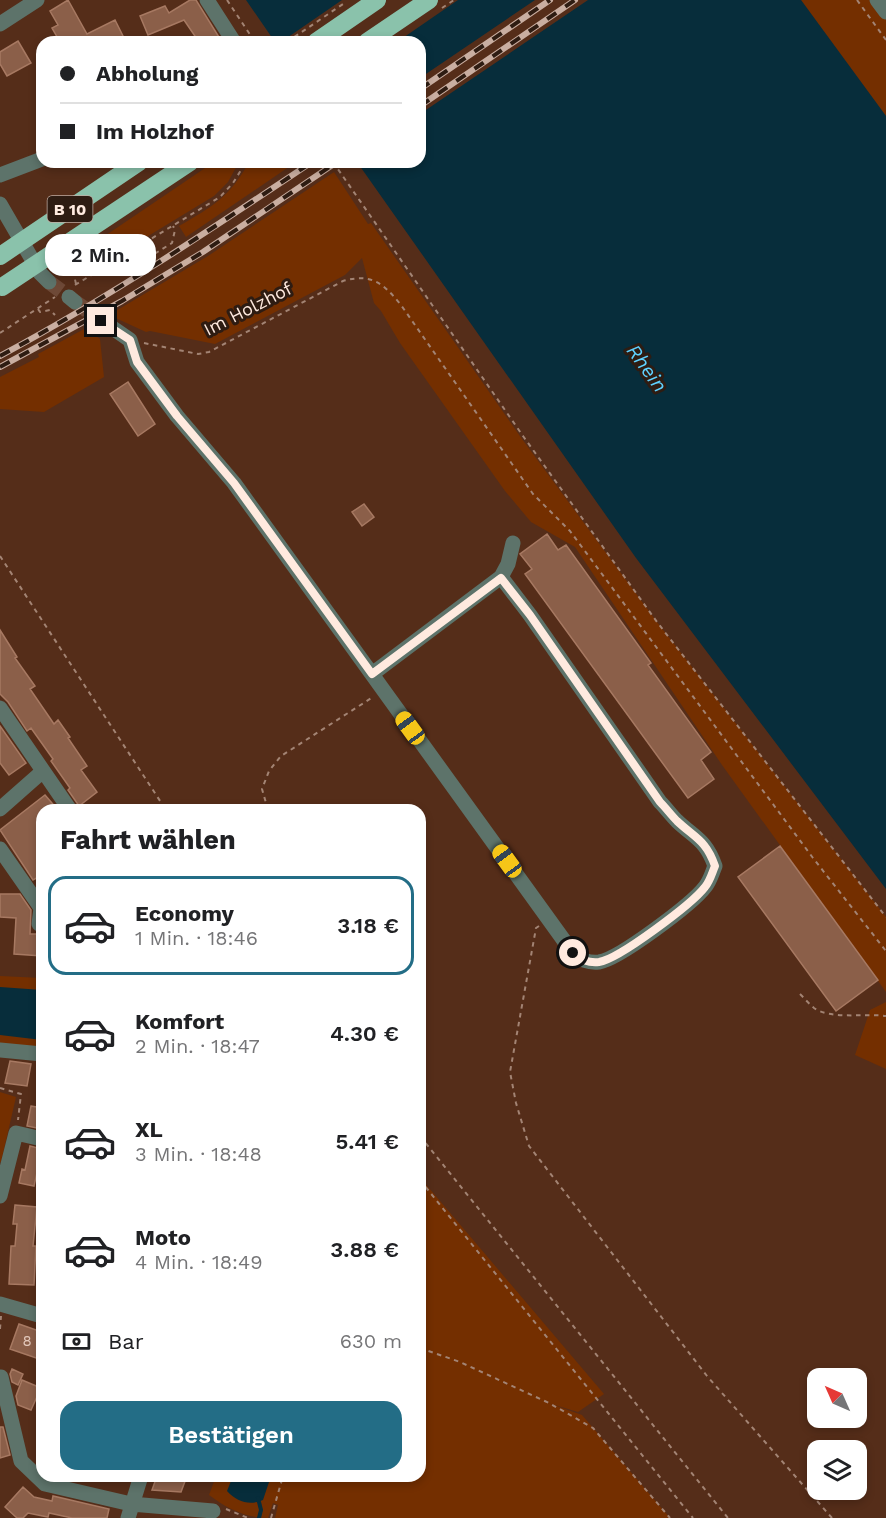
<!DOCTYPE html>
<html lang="de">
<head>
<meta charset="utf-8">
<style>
  body { margin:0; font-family:"Work Sans",sans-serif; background:#f2f2f2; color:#202124; height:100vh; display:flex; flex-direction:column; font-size:22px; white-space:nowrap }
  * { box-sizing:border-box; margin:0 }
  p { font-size:20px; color:#757577 }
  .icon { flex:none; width:33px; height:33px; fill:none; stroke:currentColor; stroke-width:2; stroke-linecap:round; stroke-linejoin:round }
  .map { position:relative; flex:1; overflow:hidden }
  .details { position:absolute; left:36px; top:804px; width:390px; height:678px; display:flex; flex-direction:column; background:#fff; border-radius:18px; box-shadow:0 3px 9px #0003 }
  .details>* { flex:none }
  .guide { position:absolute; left:36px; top:36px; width:390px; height:132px; border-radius:18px; box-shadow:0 3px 9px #0003; display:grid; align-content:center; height:132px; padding:0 24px; background:#fff }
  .needle { width:39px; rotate:315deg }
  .buttons { position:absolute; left:807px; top:1368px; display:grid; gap:12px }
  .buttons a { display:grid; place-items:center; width:60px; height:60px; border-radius:12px; background:#fff; box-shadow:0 3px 9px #0003; font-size:30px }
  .end { position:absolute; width:27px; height:27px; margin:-14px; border:8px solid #ffeadf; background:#111; box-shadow:0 0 0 3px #111 }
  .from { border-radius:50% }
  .bubble { position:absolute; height:42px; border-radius:18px; background:#fff; box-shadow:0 3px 9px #0003; font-size:20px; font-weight:600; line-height:42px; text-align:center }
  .car { position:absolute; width:18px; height:36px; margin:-18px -9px; border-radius:8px; box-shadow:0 0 4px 2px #0007; background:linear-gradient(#f5c518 24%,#345 0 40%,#f5c518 0 76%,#345 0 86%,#f5c518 0) }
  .guide b { display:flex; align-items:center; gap:21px; height:57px; font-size:22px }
  .guide b+b { border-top:2px solid #e0e0e0 }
  .guide i { width:15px; height:15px; background:#202124 }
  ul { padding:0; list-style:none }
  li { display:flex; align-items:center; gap:18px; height:99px; margin:0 12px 9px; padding:0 12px; border:3px solid transparent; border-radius:18px }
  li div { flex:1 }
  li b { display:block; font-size:22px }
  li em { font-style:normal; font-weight:600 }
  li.current { border-color:#236d86 }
  li>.icon { width:54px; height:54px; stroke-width:1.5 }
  h2 { padding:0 24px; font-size:27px; line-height:72px }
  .pay { display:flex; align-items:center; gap:15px; height:66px; padding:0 24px; font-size:22px }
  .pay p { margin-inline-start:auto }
  .action { display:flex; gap:12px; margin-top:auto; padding:12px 24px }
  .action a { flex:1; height:69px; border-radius:18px; background:#236d86; color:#fff; font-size:24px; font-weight:600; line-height:69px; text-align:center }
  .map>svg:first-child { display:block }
</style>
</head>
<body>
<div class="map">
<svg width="886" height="1518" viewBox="0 0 886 1518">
  <rect width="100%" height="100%" fill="#552d19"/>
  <path fill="#742f00" d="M801,0H871L886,20V116Z
    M214,162H239L228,182L214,196L84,275L80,268L90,246Z
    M249,162H296L186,237L179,226C213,206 229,198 249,162Z
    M334,172L368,224L371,223L522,439L657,622L886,917V992L722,765L575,547L531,522L505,491L400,343L381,311L374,303L362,258L345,275L215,344L150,331L146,332L109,315L208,256Z
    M86,328L100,339L104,377L44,412L0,409V377L39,357L38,354Z
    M0,976L42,978V1048L0,1045Z
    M886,1002V1069L855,1055L870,1010Z
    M0,1092L16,1097L1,1162H0Z
    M423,1181L604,1394L578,1412L548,1403L582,1415L670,1518H275L278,1505L273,1503L268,1518C246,1518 226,1508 209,1495L216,1476H420V1186Z"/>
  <path fill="#072d3b" d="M246,0H801L886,116V889L636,558L357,162H420V42H275Z
    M0,987L42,990V1040L0,1035Z
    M233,1476H271L263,1500C250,1506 237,1502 227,1491Z"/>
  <path fill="#552d19" d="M342,0H458L397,42H281Z
    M535,0H588L420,114V78Z"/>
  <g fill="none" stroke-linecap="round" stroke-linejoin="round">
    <path stroke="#072d3b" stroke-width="4" d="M258,1498L261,1510L259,1518"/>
  </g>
  <path fill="#8b5f49" stroke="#a77962" stroke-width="1.5" d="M68,0L87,34L115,20L126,42H60L52,28L58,25L50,11Z
    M190,0H196L222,42H199L184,20L148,35L140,16L165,6L169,13Z
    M18,41L31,63L7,76L0,64V52Z
    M128,382L155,424L138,436L110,394Z
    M364,504L374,517L362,526L352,512Z
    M547,534L558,550L566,545L651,663L648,665L711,752L701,760L714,779L688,798L525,574L532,569L520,554Z
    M0,630L17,657L15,658L35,686L30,689L54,724L58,720L70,737L68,738L87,766L81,770L97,792L79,806L68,790L70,788L51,761L53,759L31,728L27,731L8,702L0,694Z
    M0,726L26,763L9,775L0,763Z
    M45,795L58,810H42V875L33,880L0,830Z
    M780,846L878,980L836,1011L738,877Z
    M0,894H20L31,910L30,934H42V956L14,954L16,918L0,917Z
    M10,1061L31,1064L27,1086L5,1083Z
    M31,1106L42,1108V1129L27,1126Z
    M30,1146L42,1149V1174L37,1173L34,1186L19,1183L22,1169L25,1170Z
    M15,1205L37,1207L33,1246H36L34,1285L9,1284L11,1246H15L17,1224H13Z
    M19,1324L42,1332V1360L10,1349Z
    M12,1369L23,1374L18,1385L12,1382L10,1374Z
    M22,1380L41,1388L31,1410L18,1405L16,1396Z
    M0,1427H3L10,1455L0,1458Z
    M157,1476H187L181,1492L152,1490Z
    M23,1487L34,1497L52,1501L53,1496L109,1509L107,1518H72L49,1513L48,1517L28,1513L23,1518H17L5,1507Z"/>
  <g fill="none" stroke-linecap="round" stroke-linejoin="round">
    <path stroke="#6e4937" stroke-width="15" stroke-dasharray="15 8" stroke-linecap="butt" d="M49,282L69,297
      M75,302L101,320"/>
    <path stroke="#a38474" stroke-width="2" stroke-dasharray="4.5 4.5" stroke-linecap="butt" d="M227,0L255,42
      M857,0L886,40
      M442,8L454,0
      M287,42L346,2
      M333,162L523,436L657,622L886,917
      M149,260L151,256L172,243L175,230L173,226
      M76,284L74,275L85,251
      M75,285L220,197L233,183L246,162
      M38,309L40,312L50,310L55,315
      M0,333L55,297
      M144,343L198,354L209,352L343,281C372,273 383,283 401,305L533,494L570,531L813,858L886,951
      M0,556L166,810
      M268,810L262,789L269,771L281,756L373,697
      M539,926L536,928L510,1072L516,1103L529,1146L707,1376L832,1518
      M800,994C805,999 809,1004 814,1008C830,1020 866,1013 886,1016
      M0,1088L21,1094L18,1120
      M420,1136L728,1518
      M420,1180L693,1518
      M0,1329L1,1316
      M420,1348L460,1362L549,1403L593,1428L670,1518
      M226,1509L248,1518
      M271,1518L283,1476"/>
    <path stroke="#5d736a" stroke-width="15" d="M207,0L234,42
      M877,0L886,12
      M0,24L37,0
      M0,175L42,159
      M0,204L40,273L49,282
      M69,297L75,302
      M101,320L130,340L137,362L177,416L234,483L573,953C581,960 588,963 599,962C619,959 692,904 705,887C710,881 712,873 715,866C706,840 695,838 677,821C671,815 666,808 660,802L530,615L501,577
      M372,674L501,577L508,564L513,543
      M0,708L70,810
      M0,809L43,771
      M0,849L41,908L39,924
      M0,1050L42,1054
      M0,1196L16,1133L42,1139
      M0,1304L42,1316
      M1,1377L21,1461L45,1484L131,1504L213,1511
      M128,1518L141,1476"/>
    <path stroke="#8ac2ab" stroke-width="18" d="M316,42L377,0
      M367,42L429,0"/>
    <defs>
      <path id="rail" d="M420,89L550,0
        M420,106L575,0
        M0,356C108,298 210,230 312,162
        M0,367L122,301L203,252L337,162"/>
    </defs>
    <use href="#rail" stroke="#c9aea1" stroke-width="6"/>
    <use href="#rail" stroke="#2e1c12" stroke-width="4" stroke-dasharray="11" stroke-linecap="butt"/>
    <path stroke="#8ac2ab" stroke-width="18" d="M0,256L139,162
      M2,287L190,162"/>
  </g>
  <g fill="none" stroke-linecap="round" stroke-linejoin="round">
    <path stroke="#ffeadf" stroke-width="8" d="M101,321L130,340L137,362L177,416L234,483L372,674L501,578L530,615L660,802C666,808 671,815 677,821C695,838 706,840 715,866C712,873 710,881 705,887C692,904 619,959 599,962C588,963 581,960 573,953"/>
  </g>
  <g text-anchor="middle" stroke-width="6" stroke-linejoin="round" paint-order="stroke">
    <g font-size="15" fill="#e2c7ba">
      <text x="27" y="1346">8</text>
    </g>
    <rect fill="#2e1c12" stroke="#c0aca2" stroke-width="1.5" x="47.5" y="196" width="45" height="26" rx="4.5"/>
    <g font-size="16" font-weight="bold" fill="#ffeadf">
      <text x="70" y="215">B 10</text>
    </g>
    <g font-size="18" fill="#ffeadf" stroke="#2e1c12">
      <text transform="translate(248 309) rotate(-27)" y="6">Im Holzhof</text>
    </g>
    <g font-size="20" font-style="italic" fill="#5ed1fe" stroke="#2e1c12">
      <text transform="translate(647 368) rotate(54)" y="7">Rhein</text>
    </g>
  </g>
</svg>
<div class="buttons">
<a><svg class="needle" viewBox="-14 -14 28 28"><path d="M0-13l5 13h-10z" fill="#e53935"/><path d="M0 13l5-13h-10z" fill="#757577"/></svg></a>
<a><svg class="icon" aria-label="layers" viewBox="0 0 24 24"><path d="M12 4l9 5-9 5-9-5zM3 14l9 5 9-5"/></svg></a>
</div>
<i class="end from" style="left:573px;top:953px"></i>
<i class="end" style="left:101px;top:321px"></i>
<div class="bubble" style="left:45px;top:234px;width:111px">2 Min.</div>
<i class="car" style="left:410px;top:728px;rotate:324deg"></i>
<i class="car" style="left:507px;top:861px;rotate:324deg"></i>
<div class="guide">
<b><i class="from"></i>Abholung</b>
<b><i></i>Im Holzhof</b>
</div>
<section class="details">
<h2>Fahrt wählen</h2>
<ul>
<li class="current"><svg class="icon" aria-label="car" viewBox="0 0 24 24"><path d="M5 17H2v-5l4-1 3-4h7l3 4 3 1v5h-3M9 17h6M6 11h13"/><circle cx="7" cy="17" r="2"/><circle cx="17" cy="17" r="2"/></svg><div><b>Economy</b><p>1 Min. · 18:46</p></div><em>3.18 €</em></li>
<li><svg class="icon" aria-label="car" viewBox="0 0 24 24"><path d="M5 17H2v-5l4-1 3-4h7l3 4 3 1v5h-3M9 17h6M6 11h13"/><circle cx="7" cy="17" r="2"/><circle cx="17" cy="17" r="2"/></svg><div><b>Komfort</b><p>2 Min. · 18:47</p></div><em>4.30 €</em></li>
<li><svg class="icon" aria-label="car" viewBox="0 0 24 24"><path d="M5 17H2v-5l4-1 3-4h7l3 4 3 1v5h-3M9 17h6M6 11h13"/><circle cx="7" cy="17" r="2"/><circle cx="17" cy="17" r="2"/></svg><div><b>XL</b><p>3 Min. · 18:48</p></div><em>5.41 €</em></li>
<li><svg class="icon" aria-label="car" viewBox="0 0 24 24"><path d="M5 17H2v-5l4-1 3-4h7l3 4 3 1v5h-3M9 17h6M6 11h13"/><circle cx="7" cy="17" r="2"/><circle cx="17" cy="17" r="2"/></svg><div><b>Moto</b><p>4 Min. · 18:49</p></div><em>3.88 €</em></li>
</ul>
<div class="pay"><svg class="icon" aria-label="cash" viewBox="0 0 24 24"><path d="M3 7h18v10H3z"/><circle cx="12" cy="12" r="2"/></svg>Bar<p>630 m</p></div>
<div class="action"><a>Bestätigen</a></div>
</section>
</div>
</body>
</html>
